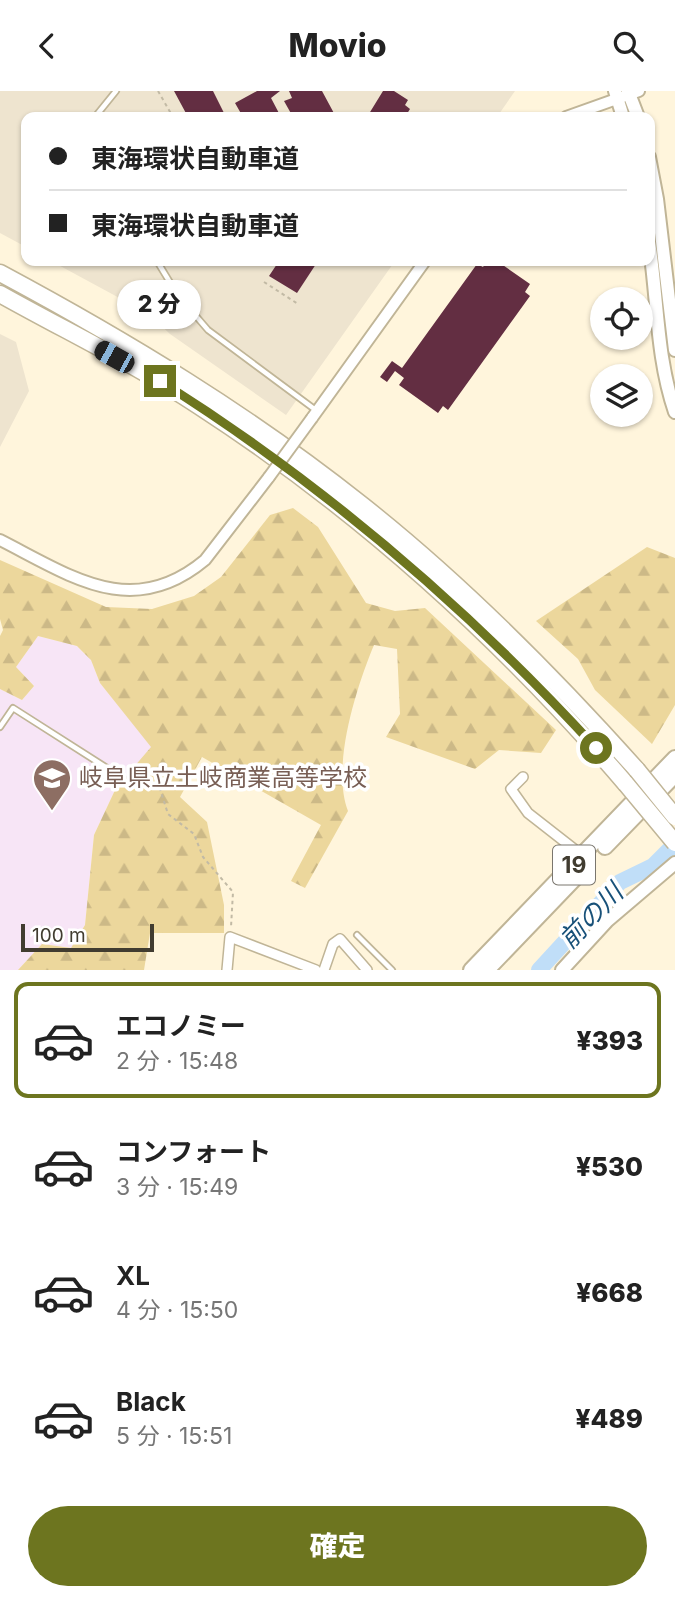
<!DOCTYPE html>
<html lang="ja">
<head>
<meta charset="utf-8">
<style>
  body { margin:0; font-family:Inter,"Noto Sans JP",sans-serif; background:#f2f2f2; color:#222; height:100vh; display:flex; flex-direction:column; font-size:26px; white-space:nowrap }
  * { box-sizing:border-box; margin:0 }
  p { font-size:23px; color:#767676 }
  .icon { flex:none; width:38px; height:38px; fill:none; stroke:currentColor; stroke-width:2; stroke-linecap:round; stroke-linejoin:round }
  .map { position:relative; height:879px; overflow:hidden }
  .details { display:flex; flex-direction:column; background:#fff; flex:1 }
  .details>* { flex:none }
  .banner { position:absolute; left:21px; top:21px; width:634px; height:154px; border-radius:14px; box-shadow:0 2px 5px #0004; display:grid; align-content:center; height:154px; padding:0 28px; background:#fff }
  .fabs { position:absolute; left:590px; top:196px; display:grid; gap:14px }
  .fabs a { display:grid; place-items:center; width:63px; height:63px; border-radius:50%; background:#fff; box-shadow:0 2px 5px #0004; font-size:35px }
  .scale { position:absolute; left:21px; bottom:18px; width:133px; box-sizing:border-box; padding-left:7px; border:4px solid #413c30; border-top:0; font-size:19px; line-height:24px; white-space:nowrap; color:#413c30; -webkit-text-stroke:5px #fff; paint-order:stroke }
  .end { position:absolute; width:32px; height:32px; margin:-16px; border:9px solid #6d751f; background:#fff; box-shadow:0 0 0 4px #fff }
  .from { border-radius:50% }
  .bubble { position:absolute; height:49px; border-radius:24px; background:#fff; box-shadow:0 2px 5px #0004; font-size:23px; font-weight:800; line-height:49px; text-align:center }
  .car { position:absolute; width:21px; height:42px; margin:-21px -10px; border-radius:9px; box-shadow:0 0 5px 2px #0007; background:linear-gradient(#222 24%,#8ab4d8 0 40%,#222 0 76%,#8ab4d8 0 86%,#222 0) }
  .banner b { display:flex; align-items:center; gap:24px; height:66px; font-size:26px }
  .banner b+b { border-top:2px solid #e0e0e0 }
  .banner i { width:18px; height:18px; background:#222 }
  ul { padding:12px 0 0; list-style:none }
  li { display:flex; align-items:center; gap:21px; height:116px; margin:0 14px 10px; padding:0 14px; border:4px solid transparent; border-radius:14px }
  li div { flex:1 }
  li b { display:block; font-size:26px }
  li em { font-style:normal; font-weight:800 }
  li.current { border-color:#6d751f }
  li>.icon { width:63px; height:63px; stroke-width:1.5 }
  .cta { display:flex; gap:14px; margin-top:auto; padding:14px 28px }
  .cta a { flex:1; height:80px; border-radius:42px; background:#6d751f; color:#fff; font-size:28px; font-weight:800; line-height:80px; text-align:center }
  header { display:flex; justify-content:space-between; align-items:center; height:91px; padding:0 28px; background:#fff; font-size:32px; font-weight:800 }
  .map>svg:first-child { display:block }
</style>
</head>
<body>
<header><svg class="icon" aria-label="back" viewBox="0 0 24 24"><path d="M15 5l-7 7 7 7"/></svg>Movio<svg class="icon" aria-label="search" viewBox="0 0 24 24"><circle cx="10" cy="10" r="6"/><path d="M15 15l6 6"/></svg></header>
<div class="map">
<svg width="675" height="879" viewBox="0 0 675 879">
  <defs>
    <pattern id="forest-firs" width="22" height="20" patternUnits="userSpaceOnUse" patternTransform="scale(1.75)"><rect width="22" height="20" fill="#ecd79c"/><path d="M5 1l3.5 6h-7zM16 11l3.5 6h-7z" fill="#ccb987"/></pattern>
  </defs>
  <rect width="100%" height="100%" fill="#fff5dc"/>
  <path fill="#eee4cf" d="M0,0H515L497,26H26V156L0,142Z
    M51,170H395L286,324L170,243L149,223Z
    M0,243L16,251L29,300L0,356Z"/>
  <path fill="#f7e5f6" d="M38,545L77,555L91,569L100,592L152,656L116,697L94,744L85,834L71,857L42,853L18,879H0V598L22,609L34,595L16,576Z"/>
  <path fill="url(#forest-firs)" d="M293,417L318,436L366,512L395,520L425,517L556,639L541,662L499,659L475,678L386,646L400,623L397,558L374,554C356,597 331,676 348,720L305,797L291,790L321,734L202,666L180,706L207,731L224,814V842H150L144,879H18L42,853L71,857L85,834L94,744L116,697L151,656L100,592L91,569L77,555L38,545L16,576L34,595L22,609L0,598V545L3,539L0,528V469L106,516L152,518L194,505L221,486L270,424Z
    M647,456L675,467V614L652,653L595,599L578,568L536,530Z"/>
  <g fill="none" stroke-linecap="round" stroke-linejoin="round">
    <path stroke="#c0def8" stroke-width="16" d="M539,879L620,791L653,775L670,758L675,748"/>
  </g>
  <path fill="#632e42" d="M174,0H213L226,26H188Z
    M257,0H280L271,7L281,26H243L235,12Z
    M289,0H322L336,26H293L284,10L292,7Z
    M383,0H394L408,9L405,14L410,18L405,26H367Z
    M279,170H318L297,202L269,185Z
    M487,170H497L530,193L525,201L530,205L448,319L443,315L438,322L399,294L404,287L395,280L387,291L380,286L392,270L402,277L477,173L483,176Z"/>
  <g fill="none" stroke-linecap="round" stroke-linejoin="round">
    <defs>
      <path id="service" d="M95,26L116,0
        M157,170L177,203L208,239L317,320
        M0,636L13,617L118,684
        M357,844L392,879"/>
      <path id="minor" d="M523,686L511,698L528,722L583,765
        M227,879L230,846L316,879
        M324,879L333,853L340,848L367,879"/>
      <path id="tertiary" d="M566,26L639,0
        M312,327L425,170
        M0,449C71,485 132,530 205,469L269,386"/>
      <path id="secondary" d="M615,0L623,26
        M628,0L638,26
        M649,66L657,108L675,259
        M649,151C658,209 656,265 675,321
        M562,879L607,830L675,772"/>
      <path id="trunk" d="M605,756L675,684
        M471,879L675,667
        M487,879L584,778"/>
      <path id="motorway" d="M0,182C127,250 249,324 362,414C462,493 552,584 637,679
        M0,203C66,240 135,273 199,315C359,419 502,548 626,693"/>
    </defs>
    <use href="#service" stroke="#c0b597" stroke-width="8"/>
    <use href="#minor" stroke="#c0b597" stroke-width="12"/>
    <use href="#tertiary" stroke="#c0b597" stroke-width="14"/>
    <use href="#secondary" stroke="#c0b597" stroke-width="16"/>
    <use href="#trunk" stroke="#c0b597" stroke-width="18"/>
    <use href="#motorway" stroke="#c0b597" stroke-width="19"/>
    <path stroke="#c2baa5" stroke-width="2" stroke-dasharray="3.5 3.5" stroke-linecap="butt" d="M158,0L173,26
      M264,191L298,213
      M126,686L145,690L160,698L168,723L194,743L203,766L233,801L231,836"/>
    <use href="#service" stroke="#fff" stroke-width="4.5"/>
    <use href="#minor" stroke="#fff" stroke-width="9"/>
    <use href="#tertiary" stroke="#fff" stroke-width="10"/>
    <use href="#secondary" stroke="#fff" stroke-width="12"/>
    <use href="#trunk" stroke="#fff" stroke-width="14"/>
    <use href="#motorway" stroke="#fff" stroke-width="16"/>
    <defs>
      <path id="tertiary-bridge" d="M269,386L312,327"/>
      <path id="motorway-bridge" d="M637,679L675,726
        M626,693L675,752"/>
    </defs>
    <use href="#tertiary-bridge" stroke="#c0b597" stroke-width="14" stroke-linecap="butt"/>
    <use href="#motorway-bridge" stroke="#c0b597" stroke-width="19" stroke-linecap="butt"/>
    <use href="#tertiary-bridge" stroke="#fff" stroke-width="10"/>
    <use href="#motorway-bridge" stroke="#fff" stroke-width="16"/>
  </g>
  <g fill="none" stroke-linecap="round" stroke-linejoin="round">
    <path stroke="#6d751f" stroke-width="9" d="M160,290C322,392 467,516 596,657"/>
  </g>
  <defs>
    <symbol id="school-pin" viewBox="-11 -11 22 30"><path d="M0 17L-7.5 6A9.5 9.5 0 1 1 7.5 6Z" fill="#8d6e63" stroke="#fff"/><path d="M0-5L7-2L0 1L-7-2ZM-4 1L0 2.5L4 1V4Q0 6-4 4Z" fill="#fff"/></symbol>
  </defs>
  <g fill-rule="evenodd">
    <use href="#school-pin" x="30" y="665" width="44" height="60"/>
  </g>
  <g text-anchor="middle" stroke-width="7" stroke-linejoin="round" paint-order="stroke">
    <rect fill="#fff" stroke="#7a766e" stroke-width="2" x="553" y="754.5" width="42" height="39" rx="5"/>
    <g font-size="23" font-weight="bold" fill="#413c30">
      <text x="574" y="782">19</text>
    </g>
    <g font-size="24" fill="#785e54" stroke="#fff" text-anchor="start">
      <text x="79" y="695">岐阜県立土岐商業高等学校</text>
    </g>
    <g font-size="26" font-style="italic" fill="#185179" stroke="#fff">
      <text transform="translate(591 825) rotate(-46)" y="9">前の川</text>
    </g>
  </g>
</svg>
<div class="fabs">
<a><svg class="icon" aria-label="locate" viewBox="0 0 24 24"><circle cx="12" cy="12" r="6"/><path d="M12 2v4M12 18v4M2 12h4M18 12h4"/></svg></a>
<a><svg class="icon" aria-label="layers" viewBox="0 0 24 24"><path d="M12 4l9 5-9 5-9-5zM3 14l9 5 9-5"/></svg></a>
</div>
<div class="scale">100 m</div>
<i class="end from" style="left:596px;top:657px"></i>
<i class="end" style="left:160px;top:290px"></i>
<div class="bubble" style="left:117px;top:189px;width:84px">2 分</div>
<i class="car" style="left:114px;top:266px;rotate:299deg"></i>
<div class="banner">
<b><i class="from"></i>東海環状自動車道</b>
<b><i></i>東海環状自動車道</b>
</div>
</div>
<section class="details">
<ul>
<li class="current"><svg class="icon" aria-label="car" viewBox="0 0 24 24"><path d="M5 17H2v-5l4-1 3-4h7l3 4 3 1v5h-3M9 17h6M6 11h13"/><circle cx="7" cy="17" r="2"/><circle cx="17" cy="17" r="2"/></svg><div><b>エコノミー</b><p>2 分 · 15:48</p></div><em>¥393</em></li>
<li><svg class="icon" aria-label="car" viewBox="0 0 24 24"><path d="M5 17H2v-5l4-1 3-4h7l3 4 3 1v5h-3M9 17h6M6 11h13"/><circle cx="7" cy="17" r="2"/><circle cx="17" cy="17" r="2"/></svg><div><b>コンフォート</b><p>3 分 · 15:49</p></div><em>¥530</em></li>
<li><svg class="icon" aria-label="car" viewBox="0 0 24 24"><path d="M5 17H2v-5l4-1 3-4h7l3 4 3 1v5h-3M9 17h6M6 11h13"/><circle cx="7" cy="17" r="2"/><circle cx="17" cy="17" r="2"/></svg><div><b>XL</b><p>4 分 · 15:50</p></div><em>¥668</em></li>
<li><svg class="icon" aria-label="car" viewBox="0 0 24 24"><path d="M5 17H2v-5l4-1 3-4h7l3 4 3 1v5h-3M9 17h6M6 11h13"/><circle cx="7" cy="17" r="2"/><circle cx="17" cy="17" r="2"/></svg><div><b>Black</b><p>5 分 · 15:51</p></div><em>¥489</em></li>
</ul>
<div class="cta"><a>確定</a></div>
</section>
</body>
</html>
